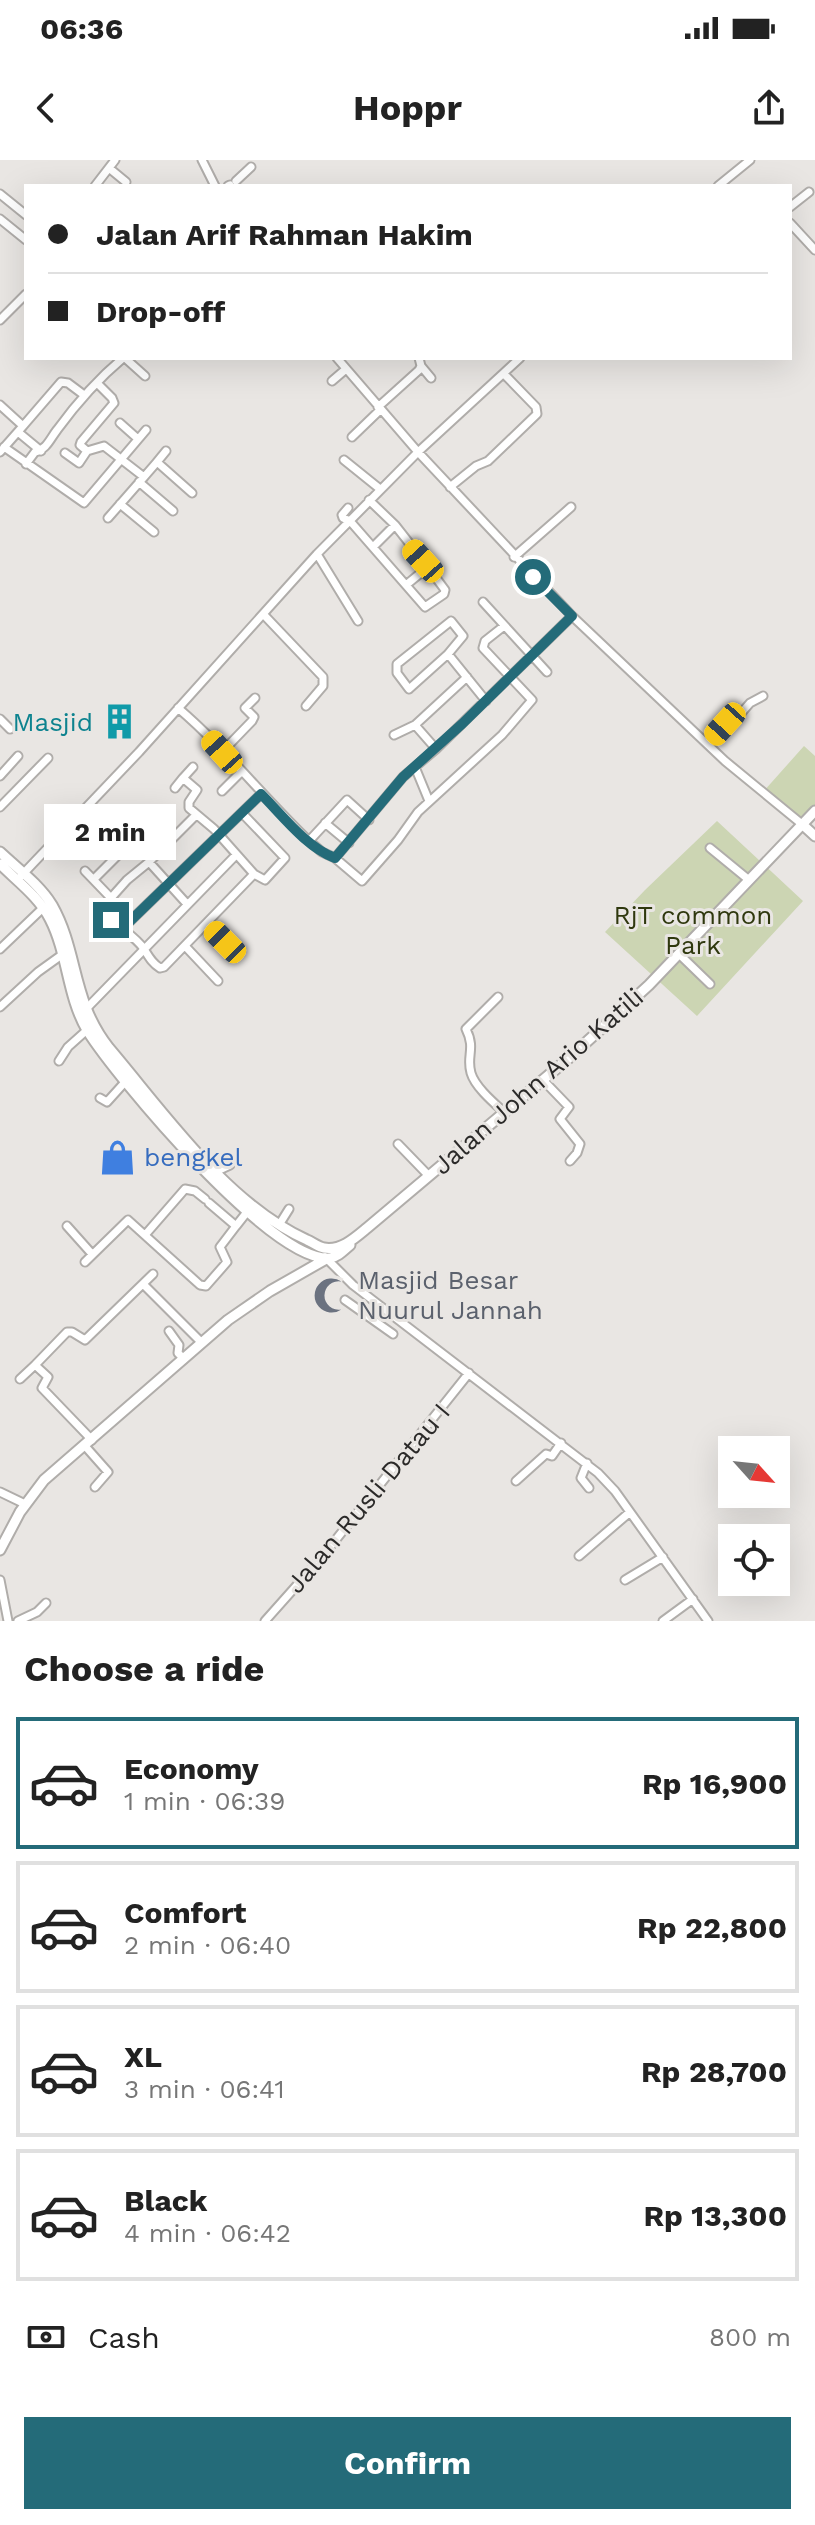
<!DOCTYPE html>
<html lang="en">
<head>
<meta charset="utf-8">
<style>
  body { margin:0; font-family:"Work Sans",sans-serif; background:#f6f6f6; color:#222; height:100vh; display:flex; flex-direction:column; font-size:30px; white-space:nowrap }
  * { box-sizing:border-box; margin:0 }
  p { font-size:26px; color:#767676 }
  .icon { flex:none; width:44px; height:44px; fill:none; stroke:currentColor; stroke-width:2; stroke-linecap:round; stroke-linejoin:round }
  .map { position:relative; height:1461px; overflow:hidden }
  .drawer { display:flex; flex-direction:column; background:#fff; flex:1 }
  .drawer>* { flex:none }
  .top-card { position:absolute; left:24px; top:24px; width:768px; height:176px; border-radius:0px; box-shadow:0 8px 32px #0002; display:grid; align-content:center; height:176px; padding:0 24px; background:#fff }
  .needle { width:52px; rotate:117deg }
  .fabs { position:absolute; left:718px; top:1276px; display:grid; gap:16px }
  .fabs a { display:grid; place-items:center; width:72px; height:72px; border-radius:0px; background:#fff; box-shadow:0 8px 32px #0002; font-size:40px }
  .end { position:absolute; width:36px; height:36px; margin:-18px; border:10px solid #246b79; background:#fff; box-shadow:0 0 0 4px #fff }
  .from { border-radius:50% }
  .bubble { position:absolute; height:56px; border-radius:0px; background:#fff; box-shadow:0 8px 32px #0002; font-size:26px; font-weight:700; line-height:56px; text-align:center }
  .car { position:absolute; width:24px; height:48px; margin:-24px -12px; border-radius:10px; box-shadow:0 0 6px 2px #0007; background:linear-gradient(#f5c518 24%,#345 0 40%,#f5c518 0 76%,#345 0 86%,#f5c518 0) }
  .top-card b { display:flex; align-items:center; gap:28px; height:76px; font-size:30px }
  .top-card b+b { border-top:2px solid #e0e0e0 }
  .top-card i { width:20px; height:20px; background:#222 }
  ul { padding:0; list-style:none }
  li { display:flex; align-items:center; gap:24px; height:132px; margin:0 16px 12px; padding:0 8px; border:4px solid #e0e0e0; border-radius:0px }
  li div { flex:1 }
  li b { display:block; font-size:30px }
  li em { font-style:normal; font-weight:700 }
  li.selected { border-color:#246b79 }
  li>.icon { width:72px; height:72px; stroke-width:1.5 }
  h2 { padding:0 24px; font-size:36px; line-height:96px }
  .pay { display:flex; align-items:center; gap:20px; height:88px; padding:0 24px; font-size:30px }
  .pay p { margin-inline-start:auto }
  .cta { display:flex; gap:16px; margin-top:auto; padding:16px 24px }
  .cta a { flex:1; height:92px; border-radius:0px; background:#246b79; color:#fff; font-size:32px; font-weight:700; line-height:92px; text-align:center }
  .status { display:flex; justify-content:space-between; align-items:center; height:56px; padding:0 40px; background:#fff; direction:ltr }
  .status svg { height:22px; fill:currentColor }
  header { display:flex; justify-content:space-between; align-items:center; height:104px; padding:0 24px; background:#fff; font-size:36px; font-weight:700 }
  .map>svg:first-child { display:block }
</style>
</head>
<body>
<div class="status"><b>06:36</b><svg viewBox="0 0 49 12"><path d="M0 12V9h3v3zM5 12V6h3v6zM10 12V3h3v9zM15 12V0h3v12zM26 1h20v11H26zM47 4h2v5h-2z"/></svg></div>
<header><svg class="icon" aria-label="back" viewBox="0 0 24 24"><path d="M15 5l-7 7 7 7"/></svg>Hoppr<svg class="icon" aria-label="share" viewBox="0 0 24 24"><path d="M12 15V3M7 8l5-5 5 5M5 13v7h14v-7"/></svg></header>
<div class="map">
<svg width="815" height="1461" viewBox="0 0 815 1461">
  <rect width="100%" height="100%" fill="#e9e6e3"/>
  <path fill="#ccd5b3" d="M804,586L815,596V649L801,664L763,632Z
    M717,661L803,741L697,856L605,772L645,730Z"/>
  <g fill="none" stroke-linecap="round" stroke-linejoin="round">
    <defs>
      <path id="minor" d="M202,0L215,26
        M109,8L126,22
        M236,21L251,7
        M95,26L115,0
        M228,26L230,25
        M718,26L750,0
        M0,34L26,55
        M790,47L809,32
        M0,59L26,80
        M790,63L815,90
        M0,160L26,134
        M125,198L145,216
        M337,198L418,292L572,456L725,601L803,665
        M421,206L431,218
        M332,221L346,209
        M0,245L23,266L0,292
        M378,247L419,210L421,206L419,198
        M120,263L138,279
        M23,266L61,222L68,223L84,235
        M18,272L41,291
        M352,277L380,250
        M4,287L84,343L146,270
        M87,291L80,285L81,282L114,243L112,238L97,223
        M65,293L79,303L87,291L104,286L144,317L157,302L192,333
        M344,300L380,329
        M157,302L166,291
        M26,304L35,292C47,289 50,279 57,270C76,244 98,219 123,198
        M139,322L173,351
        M450,327L476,306L488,301L537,254L536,247L504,214
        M369,340L395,365L428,407L406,425
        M120,344L154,372
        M348,348L342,355L343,358L350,361L425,447L444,434L445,430L428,407
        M108,358L144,317
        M373,387L395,365
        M317,394L358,461
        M514,397L571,347
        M483,442L547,512
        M264,455L323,517V526L306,546
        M448,494L463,476L451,461L397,504V513L409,529L448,494L486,541
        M178,548C225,588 264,638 309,681L347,640L369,660
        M0,559L10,569
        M394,575L415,565
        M708,583L725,564L736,559L750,543L763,536
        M436,589L415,565L467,517
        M222,592L252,561L254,557L245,548L255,538
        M193,607L183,618L197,630L189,642V648L214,669L254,714L265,720L285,698L242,653
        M415,607L429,641
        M0,616L18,596
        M175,628L183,618
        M222,631L241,612
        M0,647L48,598
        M196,655L149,702L127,720L102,748C112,765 133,773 144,789C149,797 152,803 160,808L164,807L254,714
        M325,663L349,683
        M309,681L322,692L335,698L362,721L398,680L418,652L502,575L532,540L483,488L485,481L504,466
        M710,688L749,720
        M335,698L403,617L436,589L572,456
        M149,702L187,744
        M85,711L111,738
        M21,716L139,592L317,394L418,292L520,198
        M94,719L125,688
        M207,764L225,782
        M122,769L261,634
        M185,786L218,821
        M0,789L44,747
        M679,794L710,824
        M498,837L466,869C476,889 466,896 471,913C475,927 494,943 505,953
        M0,847L38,812L63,794
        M85,850L236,695
        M59,901L68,887L87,870
        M543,920L569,947L560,959L580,984L577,993L570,1001
        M100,938L107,942L126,921
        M398,984L429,1016
        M215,1012L230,1005
        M209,1043L236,1066L247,1052
        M279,1065L289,1049
        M67,1066L92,1094
        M145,1075L185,1029L195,1031L205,1039
        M325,1097L353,1125L598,1313L615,1331L708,1461
        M85,1102L128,1060L200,1125L206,1126L227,1102L220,1087L236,1066
        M143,1124L202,1183
        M345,1140L393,1174
        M169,1171L179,1185L178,1193L184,1199
        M20,1219L35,1205
        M92,1280L42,1228L48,1217L35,1205L67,1172H72L85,1180L153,1114
        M85,1286L108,1312L95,1327
        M587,1303L581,1318L589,1328
        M516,1321L546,1294L552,1296L561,1283
        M0,1332L25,1344
        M579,1396L630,1352
        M0,1420L8,1461
        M625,1420L663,1397
        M18,1461L37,1452L46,1443
        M265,1461L322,1397L469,1213
        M663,1461L693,1439"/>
      <path id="major" d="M803,665L815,676
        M0,692C17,708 40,725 52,745C79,793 71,840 109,888C165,954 227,1044 307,1080C312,1082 318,1087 324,1088C341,1091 355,1078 367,1068L569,898L649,825L815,651
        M0,704C17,721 39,737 50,759C68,794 67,836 87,870C117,918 273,1104 330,1098C338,1097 344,1090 350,1085
        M0,1390L20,1352L44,1320L228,1160L270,1131L326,1099"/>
    </defs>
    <use href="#minor" stroke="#b0adaa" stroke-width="11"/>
    <use href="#major" stroke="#b0adaa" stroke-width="13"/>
    <use href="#minor" stroke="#fff" stroke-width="7"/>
    <use href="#major" stroke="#fff" stroke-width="9"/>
  </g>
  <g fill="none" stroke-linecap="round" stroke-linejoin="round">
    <path stroke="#246b79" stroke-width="10" d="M111,760L122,769L261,634C282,655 306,687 335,698L403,617L462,564L572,456L533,417"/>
  </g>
  <defs>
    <symbol id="building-bare" viewBox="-9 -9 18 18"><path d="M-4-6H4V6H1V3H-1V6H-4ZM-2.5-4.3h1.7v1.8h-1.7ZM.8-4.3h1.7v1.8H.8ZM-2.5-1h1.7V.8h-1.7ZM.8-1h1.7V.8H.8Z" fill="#0f9aa8" stroke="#e9e6e3" stroke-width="2.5" paint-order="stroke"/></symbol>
    <symbol id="shop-bare" viewBox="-9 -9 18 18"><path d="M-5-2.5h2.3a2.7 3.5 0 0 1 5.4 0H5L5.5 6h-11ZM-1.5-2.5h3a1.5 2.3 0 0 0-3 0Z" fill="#3f7fe0" stroke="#e9e6e3" stroke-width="2.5" paint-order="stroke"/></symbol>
    <symbol id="mosque-bare" viewBox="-9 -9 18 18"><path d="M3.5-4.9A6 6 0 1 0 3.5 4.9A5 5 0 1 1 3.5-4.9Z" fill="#6b7280" stroke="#e9e6e3" stroke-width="2.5" paint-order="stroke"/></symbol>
  </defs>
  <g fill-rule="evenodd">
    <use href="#building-bare" x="94" y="536" width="51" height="51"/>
    <use href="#shop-bare" x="92" y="972" width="51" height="51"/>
    <use href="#mosque-bare" x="306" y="1110" width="51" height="51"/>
  </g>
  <g text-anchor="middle" stroke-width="6" stroke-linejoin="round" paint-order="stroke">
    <g font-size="26" fill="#0d838f" stroke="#e9e6e3" text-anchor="end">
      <text x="93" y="571">Masjid</text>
    </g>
    <g font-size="26" fill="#2f380e" stroke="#e9e6e3">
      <text x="693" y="764">RjT common<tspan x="693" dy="30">Park</tspan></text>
    </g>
    <g font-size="26" fill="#2b2a29" stroke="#e9e6e3">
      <text transform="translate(538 921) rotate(-41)" y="9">Jalan John Ario Katili</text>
      <text transform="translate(368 1338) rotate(-50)" y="9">Jalan Rusli Datau I</text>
    </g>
    <g font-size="26" fill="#366cbe" stroke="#e9e6e3" text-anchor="start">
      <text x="144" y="1006">bengkel</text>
    </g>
    <g font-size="26" fill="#5b616d" stroke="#e9e6e3" text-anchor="start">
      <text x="358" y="1129">Masjid Besar<tspan x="358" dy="30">Nuurul Jannah</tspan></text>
    </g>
  </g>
</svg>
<div class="fabs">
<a><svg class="needle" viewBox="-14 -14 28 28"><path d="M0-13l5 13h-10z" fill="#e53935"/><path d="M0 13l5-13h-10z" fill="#767676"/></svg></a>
<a><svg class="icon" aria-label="locate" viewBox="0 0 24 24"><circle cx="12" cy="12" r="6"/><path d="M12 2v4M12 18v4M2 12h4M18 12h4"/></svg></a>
</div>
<i class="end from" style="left:533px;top:417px"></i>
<i class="end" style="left:111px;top:760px"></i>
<div class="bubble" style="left:44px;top:644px;width:132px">2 min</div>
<i class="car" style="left:423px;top:401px;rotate:318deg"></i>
<i class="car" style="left:725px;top:564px;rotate:222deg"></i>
<i class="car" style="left:222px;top:592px;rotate:318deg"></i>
<i class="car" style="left:225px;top:782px;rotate:315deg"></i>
<div class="top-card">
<b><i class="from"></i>Jalan Arif Rahman Hakim</b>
<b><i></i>Drop-off</b>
</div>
</div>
<section class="drawer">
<h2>Choose a ride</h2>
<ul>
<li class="selected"><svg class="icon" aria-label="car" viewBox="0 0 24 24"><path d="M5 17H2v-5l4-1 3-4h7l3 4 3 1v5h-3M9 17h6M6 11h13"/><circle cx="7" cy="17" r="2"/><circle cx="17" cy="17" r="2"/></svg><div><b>Economy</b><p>1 min · 06:39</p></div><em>Rp 16,900</em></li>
<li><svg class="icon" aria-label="car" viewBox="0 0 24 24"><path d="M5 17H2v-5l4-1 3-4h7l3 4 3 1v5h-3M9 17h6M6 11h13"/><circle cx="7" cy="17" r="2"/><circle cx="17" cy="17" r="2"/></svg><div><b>Comfort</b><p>2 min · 06:40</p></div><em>Rp 22,800</em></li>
<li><svg class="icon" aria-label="car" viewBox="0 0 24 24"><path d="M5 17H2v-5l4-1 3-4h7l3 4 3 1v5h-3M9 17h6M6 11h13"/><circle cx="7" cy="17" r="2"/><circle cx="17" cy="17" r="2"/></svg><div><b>XL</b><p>3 min · 06:41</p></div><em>Rp 28,700</em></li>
<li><svg class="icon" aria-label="car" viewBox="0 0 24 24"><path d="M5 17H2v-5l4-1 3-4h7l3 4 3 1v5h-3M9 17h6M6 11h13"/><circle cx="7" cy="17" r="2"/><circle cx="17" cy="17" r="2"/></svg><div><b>Black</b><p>4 min · 06:42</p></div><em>Rp 13,300</em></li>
</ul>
<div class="pay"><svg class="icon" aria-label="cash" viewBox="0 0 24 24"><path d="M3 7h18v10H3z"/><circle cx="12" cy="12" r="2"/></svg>Cash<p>800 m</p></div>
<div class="cta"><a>Confirm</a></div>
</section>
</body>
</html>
